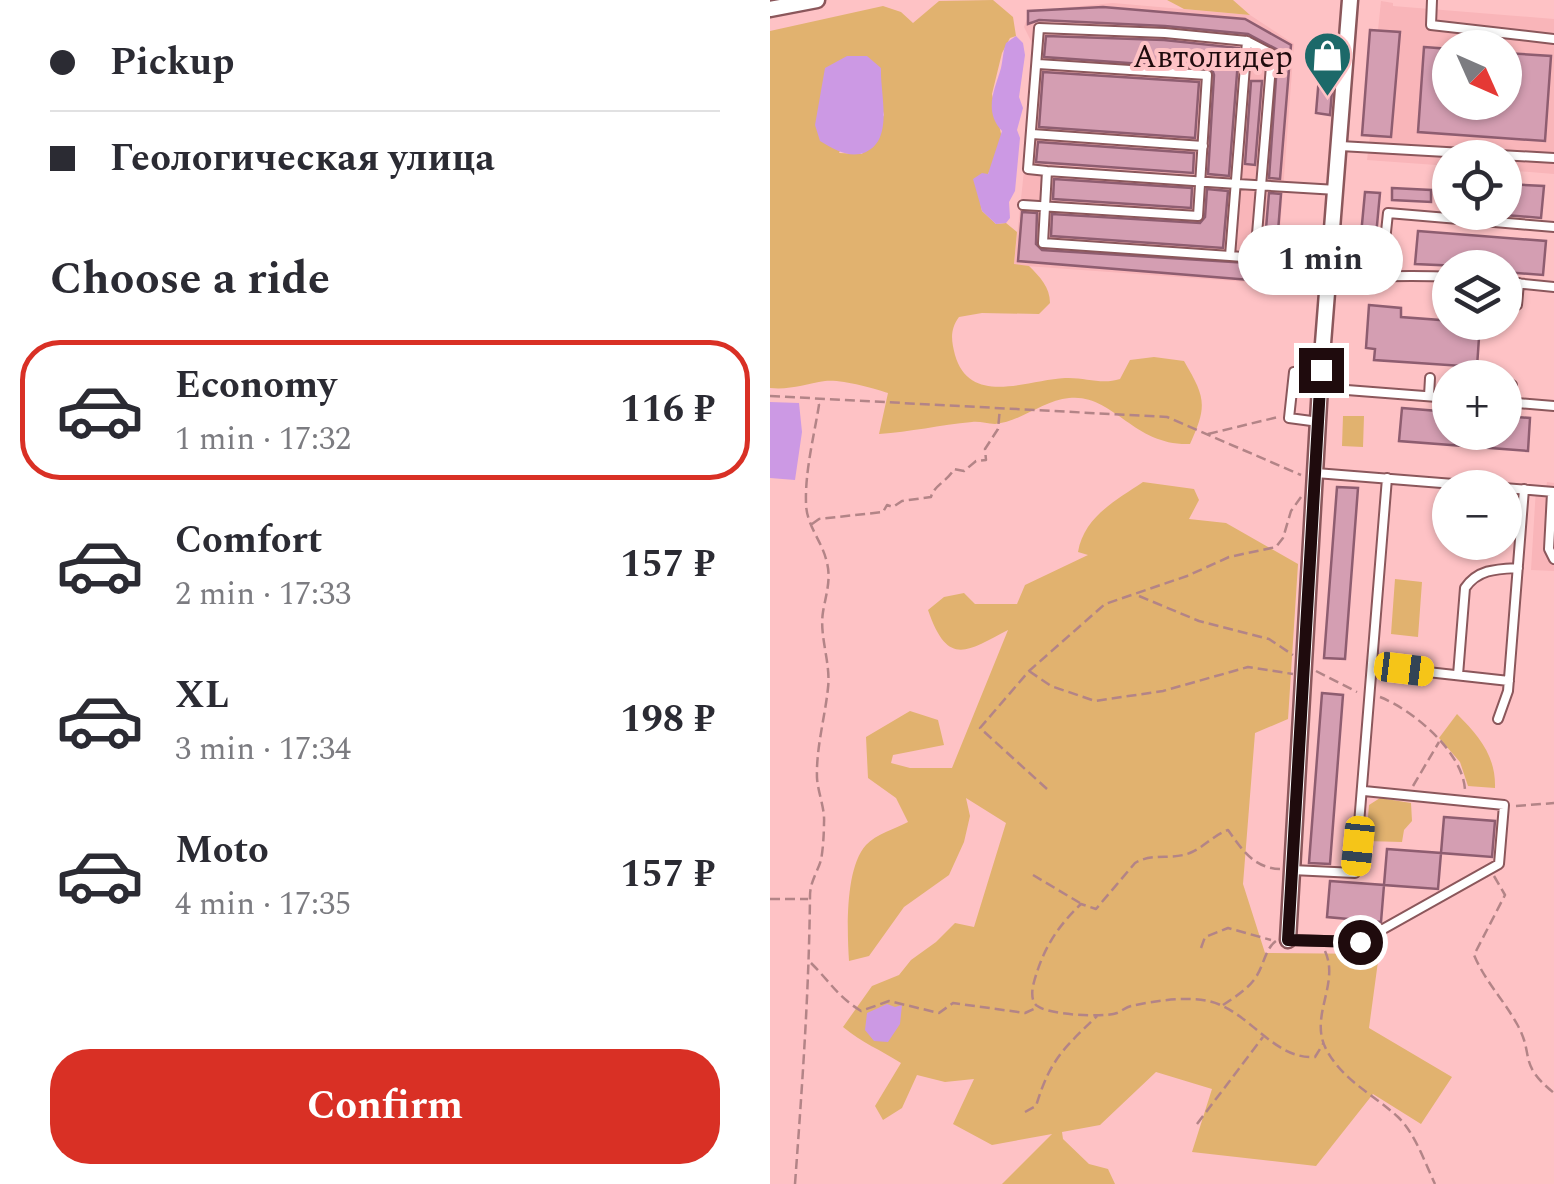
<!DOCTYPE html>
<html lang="en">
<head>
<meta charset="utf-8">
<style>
  body { margin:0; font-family:Spectral,serif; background:#f7f7f7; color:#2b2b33; height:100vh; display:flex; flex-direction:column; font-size:38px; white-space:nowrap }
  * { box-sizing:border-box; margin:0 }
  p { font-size:32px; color:#7c7c81 }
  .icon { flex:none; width:55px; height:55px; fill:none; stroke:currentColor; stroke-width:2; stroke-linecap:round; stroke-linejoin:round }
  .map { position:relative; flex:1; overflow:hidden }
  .details { display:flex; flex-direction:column; background:#fff; width:770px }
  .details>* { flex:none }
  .hud { display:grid; align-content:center; height:220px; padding:0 50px; background:#fff }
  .needle { width:65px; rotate:135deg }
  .tools { position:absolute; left:662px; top:30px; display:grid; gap:20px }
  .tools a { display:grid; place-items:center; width:90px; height:90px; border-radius:50%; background:#fff; box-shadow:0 2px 8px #0004; font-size:50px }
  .end { position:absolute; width:45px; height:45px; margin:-22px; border:12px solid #1f0b0d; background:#fff; box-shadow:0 0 0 5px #fff }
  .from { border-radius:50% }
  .bubble { position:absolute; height:70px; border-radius:35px; background:#fff; box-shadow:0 2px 8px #0004; font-size:32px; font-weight:700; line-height:70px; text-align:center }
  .car { position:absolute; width:30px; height:60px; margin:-30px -15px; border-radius:12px; box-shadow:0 0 8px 2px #0007; background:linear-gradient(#f5c518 24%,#345 0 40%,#f5c518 0 76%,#345 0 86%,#f5c518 0) }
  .hud b { display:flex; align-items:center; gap:35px; height:95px; font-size:38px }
  .hud b+b { border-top:2px solid #e1e1e2 }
  .hud i { width:25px; height:25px; background:#2b2b33 }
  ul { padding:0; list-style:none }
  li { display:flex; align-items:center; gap:30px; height:140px; margin:0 20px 15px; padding:0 30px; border:5px solid transparent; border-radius:40px }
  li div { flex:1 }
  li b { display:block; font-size:38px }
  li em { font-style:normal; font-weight:700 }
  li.current { border-color:#d93025 }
  li>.icon { width:90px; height:90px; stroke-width:1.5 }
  h2 { padding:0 50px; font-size:45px; line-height:120px }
  .cta { display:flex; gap:20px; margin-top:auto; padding:20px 50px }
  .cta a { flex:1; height:115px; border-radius:40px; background:#d93025; color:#fff; font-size:40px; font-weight:700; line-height:115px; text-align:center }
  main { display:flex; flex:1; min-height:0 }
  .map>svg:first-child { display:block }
</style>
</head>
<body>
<main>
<section class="details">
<div class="hud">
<b><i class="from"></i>Pickup</b>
<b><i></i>Геологическая улица</b>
</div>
<h2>Choose a ride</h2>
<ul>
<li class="current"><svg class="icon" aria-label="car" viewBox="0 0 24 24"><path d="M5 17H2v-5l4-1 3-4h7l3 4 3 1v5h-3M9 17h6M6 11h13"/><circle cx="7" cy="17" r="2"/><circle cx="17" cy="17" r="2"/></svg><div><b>Economy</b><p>1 min · 17:32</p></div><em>116 ₽</em></li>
<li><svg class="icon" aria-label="car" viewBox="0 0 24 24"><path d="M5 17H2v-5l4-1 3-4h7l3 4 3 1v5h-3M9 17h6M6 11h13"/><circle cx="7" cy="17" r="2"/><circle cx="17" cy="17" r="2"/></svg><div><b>Comfort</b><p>2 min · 17:33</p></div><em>157 ₽</em></li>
<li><svg class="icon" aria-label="car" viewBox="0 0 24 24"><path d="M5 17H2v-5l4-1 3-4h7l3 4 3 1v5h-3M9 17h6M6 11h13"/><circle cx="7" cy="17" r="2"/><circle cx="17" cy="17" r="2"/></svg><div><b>XL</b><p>3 min · 17:34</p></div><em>198 ₽</em></li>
<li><svg class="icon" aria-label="car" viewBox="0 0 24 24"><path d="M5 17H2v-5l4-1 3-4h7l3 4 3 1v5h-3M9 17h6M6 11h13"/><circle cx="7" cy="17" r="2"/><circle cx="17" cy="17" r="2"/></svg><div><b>Moto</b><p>4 min · 17:35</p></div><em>157 ₽</em></li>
</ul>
<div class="cta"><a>Confirm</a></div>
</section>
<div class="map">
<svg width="784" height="1184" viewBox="0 0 784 1184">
  <rect width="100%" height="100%" fill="#fec2c5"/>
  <path fill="#f9b5b9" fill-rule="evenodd" d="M611,1L623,3V6L784,19V174L735,170V158H680V166L597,160L600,136L592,135L600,30H608ZM680,48H735V102H680Z
    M343,3L480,15L524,44L506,284L244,265L260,114L265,49L254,27L260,11Z
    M777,482L784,483V571L761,570L766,488H776Z"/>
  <path fill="#e1b26f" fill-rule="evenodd" d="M223,0L243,17L246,36L240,38L232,53L222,94L232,138L222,167L208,191L212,211L226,224L236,223L247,232L244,264L259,266C270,277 280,287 280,303L269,314L212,313L189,317C180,329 181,340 185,355C200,407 257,380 295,378C315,377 331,385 350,379L360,360L384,357L414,361C435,397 438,405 420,444C363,446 343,393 299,398C274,400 250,422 225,424C217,424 210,421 202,422C170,425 140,432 109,434L118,393C104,388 70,379 55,381C35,384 21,390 0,388V31L113,6L131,12L143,23L169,1ZM111,68L109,97L114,115L92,154L69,153Z
    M397,0H463L480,15L414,9Z
    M573,416H594L593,447L572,446Z
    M373,482L424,489L429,500L419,519L456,523L528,564L518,719L485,733L473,884L495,953L609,954L599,1028L682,1077L651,1124L603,1094L546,1166L422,1152L442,1089L386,1072L330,1125L292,1132L293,1139L319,1164L338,1169L345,1184H232L282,1134L222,1145L183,1124L204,1079L175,1082L147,1075L132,1108L113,1120L105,1106L131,1063C111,1050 92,1043 73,1027L102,986L129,975L141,960L166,942L185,923L204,927L236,823L196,798L200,816L194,842L179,875L134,907L99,956L79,961C77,930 75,868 96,845C106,834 125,829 138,822L126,798L98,778L96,737L140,711L168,720L174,745L123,755L121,763L140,768H182L238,630C197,651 178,668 158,610L174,597L194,593L205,604H247L255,585L318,555L308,552C314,517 345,501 373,482Z
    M625,579L652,582L648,637L621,634Z
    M687,714C709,736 726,756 725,788L698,786L690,762L669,738Z
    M610,798L641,803L642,821L634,830L632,842L596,841L599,805Z"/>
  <path fill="#cc99e4" d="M246,36L253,43L255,55L249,97L253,108L247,130L250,138L245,191L239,202L240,218L236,223L226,224L212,211L203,179L212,173L218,174L232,131C213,111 225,89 231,68C233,59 233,51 236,43Z
    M77,56H97L111,68C110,95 124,139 96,152C80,159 65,150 50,141L45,125L55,68Z
    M0,402L29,403L32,432L25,480L0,478Z
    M117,1004L125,1007L132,1005L130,1024L118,1042L104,1041L95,1030L97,1013Z"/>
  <path fill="#d49eb2" stroke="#8e5d70" stroke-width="2.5" d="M333,7L475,19L521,45L510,179L499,178L508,50L478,34L395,26L269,20L258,24V11Z
    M600,30L630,32L621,137L592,135Z
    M276,36L394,40L469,48L459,176L438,174L444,75L442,69L274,57Z
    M654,47L680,49V102H735V53L781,56L775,141L648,132Z
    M273,72L429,82L425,138L269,127Z
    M549,77L563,79L560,115L546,113Z
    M481,81H492L485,165L475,164Z
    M268,142L424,153L423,173L266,162Z
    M284,179L422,188L421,208L283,199Z
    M735,184L774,186L771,218L735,215Z
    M622,188L661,190V202L622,200Z
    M437,189L458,191L453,248L281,236L282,214L430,223L435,217Z
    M595,192L610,193L603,268L588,267Z
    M499,193L511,194L504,282L248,261L252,212L267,213L266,244L272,250L493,264Z
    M648,231L776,241L773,275L735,272V268L645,264Z
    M599,305L631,308V317L710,323L707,367L604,360L605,349L596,348Z
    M632,408L680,412V432H735V416L760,418L758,451L629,441Z
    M567,487L588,488L575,659L554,658Z
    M552,693L573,695L560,864L539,863Z
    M674,817L725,821L722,857L671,853Z
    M617,849L671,853L668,889L614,885Z
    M560,881L614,885L611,922L557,917Z"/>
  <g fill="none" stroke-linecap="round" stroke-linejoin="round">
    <defs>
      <path id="lane" d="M662,0L661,25L784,39
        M262,134L433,146
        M570,146L784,158
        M277,171L273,243L460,256L477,41L395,33L269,28L258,169L277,171L467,184L567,190
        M253,205L428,216L437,75L268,64
        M460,256L485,258L502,54L477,41
        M559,276C600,278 639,274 680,277
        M611,279L618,213L784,227
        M735,282L784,287
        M747,305L749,283
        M551,388L680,398
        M659,396L660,378
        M735,402L784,406
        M740,403L742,385
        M549,422L519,418L524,372L551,369
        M546,473L784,492
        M782,493L779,549L784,559
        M603,666L739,681
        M688,675L695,588C708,569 727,569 748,568
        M728,719L738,691L754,489
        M522,870L585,873L617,478
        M519,940L590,942L729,864L734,805L594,791"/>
      <path id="street" d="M0,9L47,0
        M518,940L551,369L580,0"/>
    </defs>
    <use href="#lane" stroke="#8b575b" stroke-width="12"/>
    <use href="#street" stroke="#8b575b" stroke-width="19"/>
    <path stroke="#b38487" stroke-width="2.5" stroke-dasharray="10 5" stroke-linecap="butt" d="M0,396L397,417L531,475
      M438,434L508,417
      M42,524L49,519L113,512L117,505L123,507L132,501L161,497C164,485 178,481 184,469L194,471L206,461L216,460L215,449L228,429L230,408
      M369,596L429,621L499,639L523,655
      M259,671L281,686L325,701L393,691L478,667L523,674
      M546,671L587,692
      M610,697C643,710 693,752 695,790
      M643,786L669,742
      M277,789L210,728L259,671L335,604L417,576L459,557L506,547L513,538L521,511L531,497
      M746,806L784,803
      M510,869C484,868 472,850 458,830C444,835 435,846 422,852C403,861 383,852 365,863L326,909L311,904C287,927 273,949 264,982C262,989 261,998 265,1004C273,1015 334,1018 347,1013C352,1011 356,1007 361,1006C384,1001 415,996 438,1001C478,1009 503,1060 545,1057L553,1044
      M263,875L310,903
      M724,876L735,895L704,955C715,981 733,999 747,1024C765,1056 747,1063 784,1093
      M0,899H38
      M431,948L435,937L458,928L501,940
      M555,951C570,984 539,1016 556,1049C573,1081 602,1093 628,1117C645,1133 655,1163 665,1184
      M41,963C61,983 67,996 91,1011L119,1001L169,1013L183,1003L255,1013L266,1008
      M453,1005C465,997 478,989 486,977C494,965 495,949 506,941
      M255,1112L266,1106C280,1060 293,1049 327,1016
      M427,1124L493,1037
      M25,1184C32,1088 39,993 40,896C40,882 47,873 51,860C53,850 54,833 54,823C55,808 48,793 47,778C46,748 55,717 58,688C61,663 49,636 53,612C56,594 62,578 56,559C51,540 36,524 36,503C35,471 44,436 49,405L47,400"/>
    <use href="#lane" stroke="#fff" stroke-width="8"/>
    <use href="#street" stroke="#fff" stroke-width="14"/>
  </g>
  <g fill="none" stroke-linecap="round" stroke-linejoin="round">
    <path stroke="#1f0b0d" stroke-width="12" d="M551,370L518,940L590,942"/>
  </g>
  <defs>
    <symbol id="shop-pin" viewBox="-11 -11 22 30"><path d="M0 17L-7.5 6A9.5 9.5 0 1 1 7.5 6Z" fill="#1c6969" stroke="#fec2c5"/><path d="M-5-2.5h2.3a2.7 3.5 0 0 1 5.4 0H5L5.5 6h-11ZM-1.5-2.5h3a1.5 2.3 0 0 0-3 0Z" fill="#fff"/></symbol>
  </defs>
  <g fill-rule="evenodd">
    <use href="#shop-pin" x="530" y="28" width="55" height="75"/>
  </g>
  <g text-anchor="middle" stroke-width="8" stroke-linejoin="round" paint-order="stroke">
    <g font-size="32" fill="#1f0b0d" stroke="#fec2c5" text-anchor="end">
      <text x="523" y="67">Автолидер</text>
    </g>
  </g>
</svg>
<div class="tools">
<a><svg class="needle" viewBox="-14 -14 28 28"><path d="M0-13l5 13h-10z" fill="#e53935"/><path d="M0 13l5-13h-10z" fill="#7c7c81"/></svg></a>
<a><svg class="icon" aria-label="locate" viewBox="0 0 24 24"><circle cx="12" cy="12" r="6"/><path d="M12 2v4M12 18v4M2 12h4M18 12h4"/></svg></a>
<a><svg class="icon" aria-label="layers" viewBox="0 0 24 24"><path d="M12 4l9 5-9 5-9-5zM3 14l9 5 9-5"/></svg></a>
<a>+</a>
<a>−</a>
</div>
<i class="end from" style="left:590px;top:942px"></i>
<i class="end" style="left:551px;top:370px"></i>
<div class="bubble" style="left:468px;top:225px;width:165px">1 min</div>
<i class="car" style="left:634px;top:669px;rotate:97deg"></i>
<i class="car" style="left:588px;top:846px;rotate:186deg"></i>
</div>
</main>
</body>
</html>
